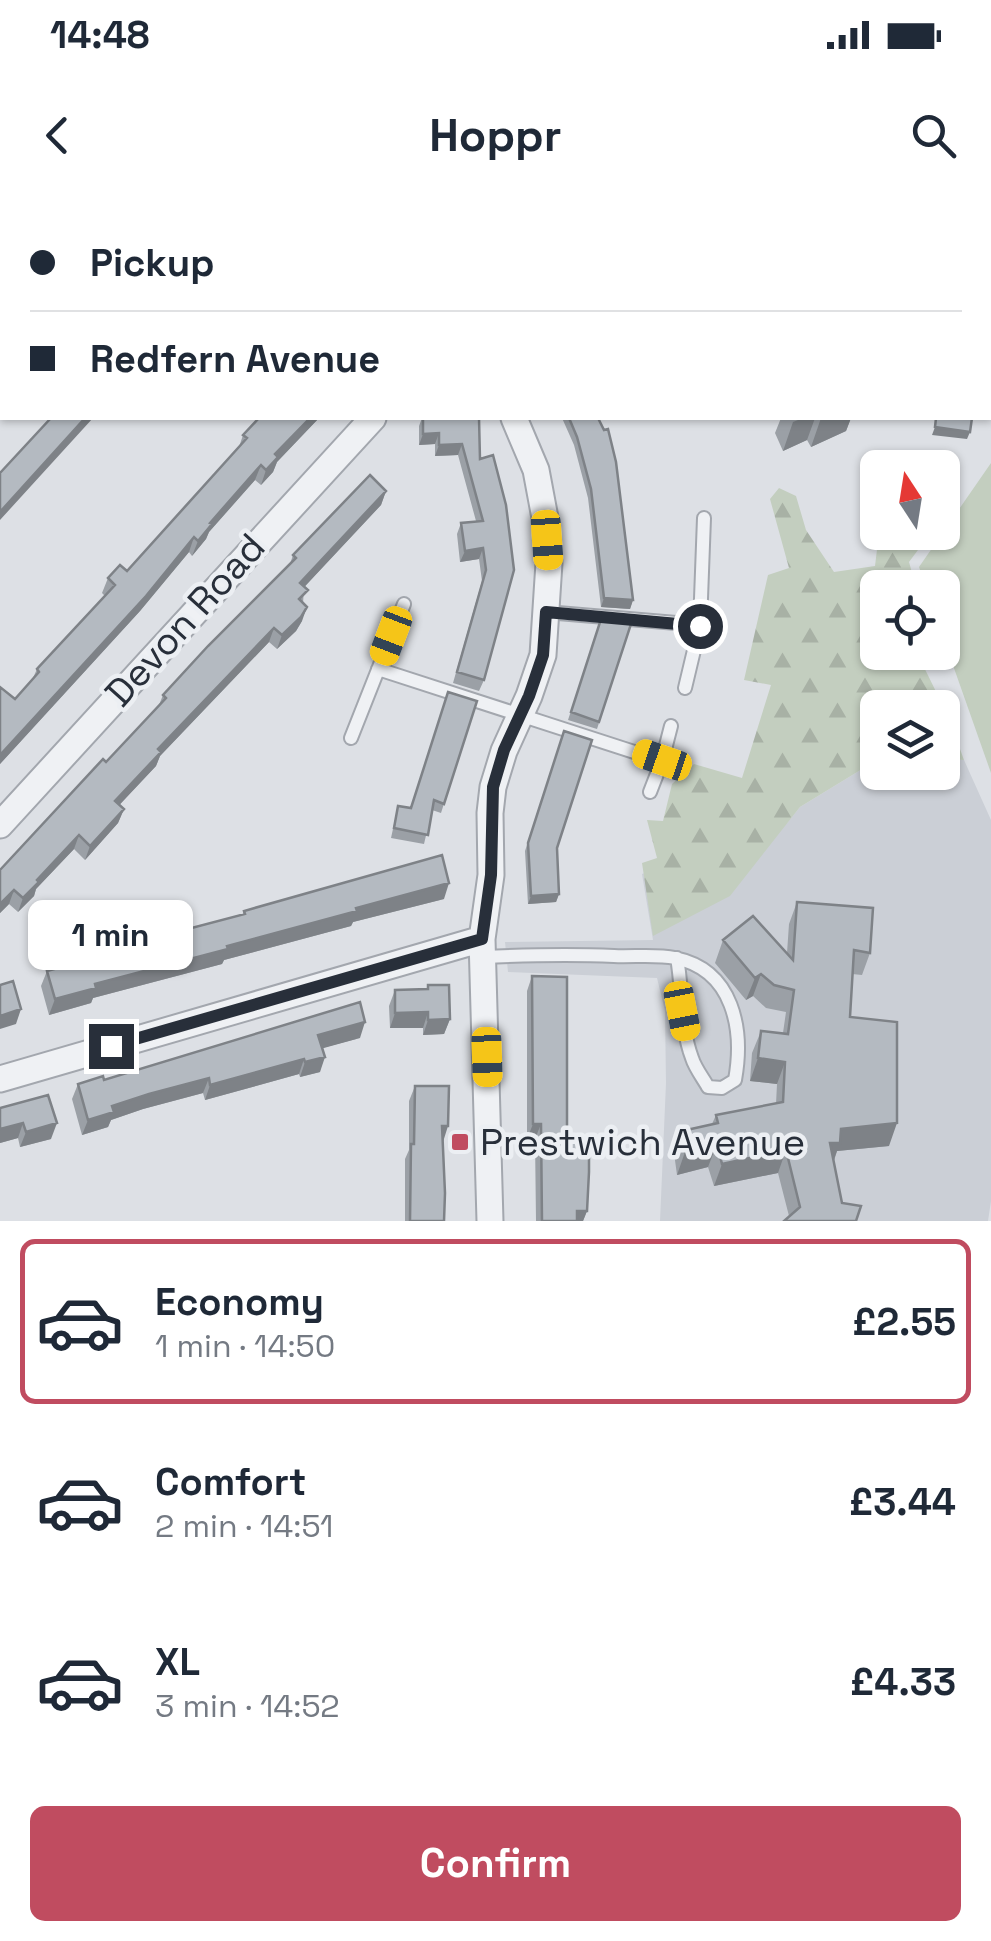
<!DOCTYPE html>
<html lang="en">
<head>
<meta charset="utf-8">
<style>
  body { margin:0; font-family:"Space Grotesk",sans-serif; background:#f6f6f7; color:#1f2937; height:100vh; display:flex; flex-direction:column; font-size:38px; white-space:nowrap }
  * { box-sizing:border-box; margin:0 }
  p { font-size:32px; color:#747a83 }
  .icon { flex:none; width:55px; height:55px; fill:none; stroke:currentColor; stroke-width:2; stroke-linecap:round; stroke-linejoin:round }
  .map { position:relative; height:1021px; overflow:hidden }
  .drawer { display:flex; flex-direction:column; background:#fff; flex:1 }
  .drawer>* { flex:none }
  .banner { position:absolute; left:0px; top:0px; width:992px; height:220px; box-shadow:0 2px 8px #0004; display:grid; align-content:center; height:220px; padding:0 30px; background:#fff }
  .needle { width:65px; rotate:348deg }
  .controls { position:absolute; left:860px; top:250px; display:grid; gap:20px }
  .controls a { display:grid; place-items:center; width:100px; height:100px; border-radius:15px; background:#fff; box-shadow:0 2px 8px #0004; font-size:50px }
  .end { position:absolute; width:45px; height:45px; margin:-22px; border:12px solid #282f3a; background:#fff; box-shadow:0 0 0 5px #fff }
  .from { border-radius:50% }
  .bubble { position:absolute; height:70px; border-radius:15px; background:#fff; box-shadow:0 2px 8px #0004; font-size:32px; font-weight:700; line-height:70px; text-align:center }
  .car { position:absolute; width:30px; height:60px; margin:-30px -15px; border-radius:12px; box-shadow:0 0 8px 2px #0007; background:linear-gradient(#f5c518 24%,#345 0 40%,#f5c518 0 76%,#345 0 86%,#f5c518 0) }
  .banner b { display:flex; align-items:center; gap:35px; height:95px; font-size:38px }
  .banner b+b { border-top:2px solid #e0e1e3 }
  .banner i { width:25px; height:25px; background:#1f2937 }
  ul { padding:18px 0 0; list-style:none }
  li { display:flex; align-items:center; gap:30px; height:165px; margin:0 20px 15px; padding:0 10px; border:5px solid transparent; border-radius:15px }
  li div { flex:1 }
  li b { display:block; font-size:38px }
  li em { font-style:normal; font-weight:700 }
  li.selected { border-color:#c04c60 }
  li>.icon { width:90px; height:90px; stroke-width:1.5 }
  .cta { display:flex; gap:20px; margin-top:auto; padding:20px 30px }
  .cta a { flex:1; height:115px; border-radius:15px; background:#c04c60; color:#fff; font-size:40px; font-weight:700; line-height:115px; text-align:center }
  .status { display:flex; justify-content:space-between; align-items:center; height:70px; padding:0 50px; background:#fff; direction:ltr }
  .status svg { height:28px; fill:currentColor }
  header { display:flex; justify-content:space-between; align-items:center; height:130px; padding:0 30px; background:#fff; font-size:45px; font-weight:700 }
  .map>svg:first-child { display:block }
</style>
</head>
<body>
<div class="status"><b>14:48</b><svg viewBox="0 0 49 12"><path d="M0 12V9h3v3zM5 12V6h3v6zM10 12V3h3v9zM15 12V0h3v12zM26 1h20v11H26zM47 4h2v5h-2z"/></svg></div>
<header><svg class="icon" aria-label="back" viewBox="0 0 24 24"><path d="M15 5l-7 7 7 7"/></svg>Hoppr<svg class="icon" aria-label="search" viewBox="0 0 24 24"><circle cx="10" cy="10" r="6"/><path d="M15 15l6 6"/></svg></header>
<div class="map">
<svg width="991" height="1021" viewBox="0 0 991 1021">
  <defs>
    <pattern id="forest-firs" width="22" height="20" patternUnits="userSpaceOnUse" patternTransform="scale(2.5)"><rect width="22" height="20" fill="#c3cebf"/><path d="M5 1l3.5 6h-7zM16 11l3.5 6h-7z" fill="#a8b1a5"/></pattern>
  </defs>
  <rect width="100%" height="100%" fill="#dde0e5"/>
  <path fill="#cbcfd6" d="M943,559L964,560L991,620V1001L988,1021H660L666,883L665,811L657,778L508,772L505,742L653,740L642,674L787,623L800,607L877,560L878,572H942Z"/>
  <path fill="#c3cebf" d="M991,263V573L943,437L942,388L926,387L919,367Z"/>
  <path fill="url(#forest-firs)" d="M779,288L796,296L806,330L834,372L875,366L879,333H924L927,338L909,362L916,387L878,388V452L917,453L948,516L964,560L943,559L942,508H878L877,560L800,607L730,696L653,736L642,663L657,658L647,620L663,621L672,584L694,564L742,578L771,485L744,480L768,375L789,368L770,299Z"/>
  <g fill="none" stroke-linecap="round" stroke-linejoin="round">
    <defs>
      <path id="service" d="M546,412L700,425
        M378,469L662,561L671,526
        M685,488L700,425L704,318
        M351,538L404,404
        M650,592L662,561
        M483,757C527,755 570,754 614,756C633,757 656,754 675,758C734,770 744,830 735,880L722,888L708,887C703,878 695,868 692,858C680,826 683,791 677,758"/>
      <path id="minor" d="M116,0L118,2
        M307,0L310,2
        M190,2L192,0
        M936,2L937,0
        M0,204L2,201
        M0,625L373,218
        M0,879L482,739
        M490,1021L482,739L491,675L490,613L493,587L504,551L529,496L543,455L549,363L545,318L536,270L514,218"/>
    </defs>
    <use href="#service" stroke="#a3a7ae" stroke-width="16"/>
    <use href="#minor" stroke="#a3a7ae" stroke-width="29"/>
    <use href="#service" stroke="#eff1f4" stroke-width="12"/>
    <use href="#minor" stroke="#eff1f4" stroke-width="25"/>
  </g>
  <path fill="#9ba0a6" d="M16,0H36L35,2H24Z
    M569,0H607L604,2H571Z
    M702,0H759L760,2H701Z
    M817,0H908L909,2H818Z
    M259,218H319L277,262L273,272L261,285L255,280L209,332L206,339L192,356L189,352L140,411L0,564V487L15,499L33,478L37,469L105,396L102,393L108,378L127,371L239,247L243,235Z
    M422,218H479L480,259L493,255L484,480L479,491L453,483L482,381L479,359L460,362L457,334L461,323L476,321L458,255L435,256V244L419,245V226Z
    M562,218H598L633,400L630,409L601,407L588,298L574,245Z
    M781,218H851L846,231L811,247L807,240L783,251L775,233Z
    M386,291L381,305L304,387L302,421L296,431L277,449L269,442L160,556L156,566L119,605L124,609L118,623L85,660L74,649L36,689L34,696L18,712L9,704L0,713V670L106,562L159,505L163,495L290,364L293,355Z
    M601,419L632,421L597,529L568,520Z
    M477,501L441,613L432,610L424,644L391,638L398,606L411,608Z
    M564,531L557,648L559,694L556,702L528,704L525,651Z
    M444,699L353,722L351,726L224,760L222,764L93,798L91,803L49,815L41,786L47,771L110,754L112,749L242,715L244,711Z
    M797,702L870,753L862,775L852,774L850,817L889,946L837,951L834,961L842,1003L789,1016L778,973L714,986L708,967L677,975L674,953L682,931L712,924L716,915L776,904L777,884L750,881L752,853L761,831L783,833L786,812L766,808L753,796L746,800L715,763L723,740L787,753L789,724Z
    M532,776L567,942L587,1011L583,1021H536L535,939H527V791Z
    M428,785L450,819L444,834L423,835V828H390L389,806L395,790H426Z
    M360,838L322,848L320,872L300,877L299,874L205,900L203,893L143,909L111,920L108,927L82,935L72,899L78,884Z
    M415,886L443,942L444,1021H405V959L409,950V901Z
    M0,908L51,939L20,947L18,938L0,943Z"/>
  <path fill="#7e8287" d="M85,218H93L0,320V312Z
    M310,218H319L277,262L273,272L261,285L266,270L275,254Z
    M803,218H815L807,240L783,251L793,222Z
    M821,218H851L846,231L811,247Z
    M935,227L970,232L967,239L932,235Z
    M439,233L435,244L419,245L423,234Z
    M462,244L458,255L435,256L439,245Z
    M261,265L255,280L209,332L206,339L192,356L198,341L210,323Z
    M386,291L381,305L295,397L300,383Z
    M194,337L189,352L140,411L0,564V555Z
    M483,348L479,359L460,362L465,351Z
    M604,398L633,400L630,409L601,407Z
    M307,407L302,421L296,431L277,449L282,435Z
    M274,428L269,442L160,556L156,566L110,615L115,601L158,549Z
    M124,609L118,623L85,660L90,646Z
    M79,635L74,649L36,689L34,696L18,712L23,698L37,680Z
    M449,683L444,699L353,722L351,726L224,760L222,764L93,798L91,803L49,815L55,799L95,784L356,708Z
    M14,690L9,704L0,713V704Z
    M559,694L556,702L528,704L531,696Z
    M761,774L753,796L746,800L755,778Z
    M21,809L16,824L0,829V816Z
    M428,812L423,828H390L395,813Z
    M450,819L444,834L423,835L428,820Z
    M365,822L360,838L313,851L318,835Z
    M325,857L320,872L300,877L305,862Z
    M758,858L785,862L777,884L750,881Z
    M304,859L299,874L205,900L210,885Z
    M209,878L203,893L143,909L111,920L108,927L82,935L88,920L112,906L149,894Z
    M23,923L18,938L0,943V929Z
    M57,923L51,939L20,947L26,932Z
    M897,923L889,946L837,951L832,965L830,943L841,929Z
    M533,924H541L535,939H527Z
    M442,926H448L443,942Z
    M717,944L708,967L677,975L685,952Z
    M786,950L778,973L714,986L722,964Z
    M577,1011H587L583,1021H574Z"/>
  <path fill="#b4bac1" stroke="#7e8287" stroke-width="2.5" d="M65,0H81L91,2H64Z
    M252,0H297L298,1L296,2H250Z
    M394,0H436L439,2H397Z
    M718,0H759L760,2H719Z
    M841,0H908L909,2H842Z
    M965,0H991V24L990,2H965Z
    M2,101V139L0,142V104Z
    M991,144V184H990Z
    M51,218H85L0,312V273Z
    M259,218H310L275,254L278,257L266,270L261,265L210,323L212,324L198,341L194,337L146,396L0,555V487L15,499L39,472L37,469L115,385L108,378L120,365L127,371L247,238L243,235Z
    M423,218H479L480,259L493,255L506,305L514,370L484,480L457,472L486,370L483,348L465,351L461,323L483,321L462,244L439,245V233L423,234Z
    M569,218H598L604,230L608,229L616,262L633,400L604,398L591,289L577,237Z
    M936,218H972L970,232L935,227Z
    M370,275L386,291L300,383L308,390L299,399L307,407L301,417L282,435L274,428L158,549L161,552L115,601L124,609L90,646L79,635L37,680L39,682L23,698L14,690L0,704V670L103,559L106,562L166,498L163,495L208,446L296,358L293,355Z
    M601,419L632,421L599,522L571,512Z
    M448,492L477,501L444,604L434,600L428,635L394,628L398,606L411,608Z
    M564,531L592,540L557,648L559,694L531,696L528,643Z
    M442,655L449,683L356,708L357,711L227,746L228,749L95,784L96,788L55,799L47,771L113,753L112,749L245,714L244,711Z
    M797,702L873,708L870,753L854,750L850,817L897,822V923L841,929L840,943H830L842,1003L861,1006L856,1021H784L800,1007L786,950L722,964L717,944L685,952L682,931L718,923L716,915L783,902L785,862L758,858L761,831L788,834L794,790L774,785L761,774L755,778L723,740L753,716L793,760Z
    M532,776L567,777V942L589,941V972L587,1011H577V1021H542L541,924H533Z
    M13,781L21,809L0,816V785Z
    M428,785H449L450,819L428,820V812L395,813V790L428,789Z
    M360,802L365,822L318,835L325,857L305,862L304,859L210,885L209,878L149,894L112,906L114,912L88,920L78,884L103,876L104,880Z
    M415,886H449L448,926H442L445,993L444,1021H410L411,944H414Z
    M48,895L57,923L26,932L23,923L0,929V908Z"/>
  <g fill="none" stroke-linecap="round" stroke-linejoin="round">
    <path stroke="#282f3a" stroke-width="12" d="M111,846L482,739L491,675L493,587L504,550L529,496L543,455L546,412L700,426"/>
  </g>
  <rect fill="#c04c60" stroke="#eceff3" stroke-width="4" x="450" y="932" width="20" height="20" rx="5"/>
  <g text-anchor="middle" stroke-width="9" stroke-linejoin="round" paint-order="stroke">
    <g font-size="38" fill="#282f3a" stroke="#eceff3">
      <text transform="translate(185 420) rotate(-48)" y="13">Devon Road</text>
    </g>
    <g font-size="38" fill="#282f3a" stroke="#eceff3" text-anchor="start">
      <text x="480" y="955">Prestwich Avenue</text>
    </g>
  </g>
</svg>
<div class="controls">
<a><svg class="needle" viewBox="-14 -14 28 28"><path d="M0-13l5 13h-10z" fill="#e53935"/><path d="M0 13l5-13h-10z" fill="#747a83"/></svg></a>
<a><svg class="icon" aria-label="locate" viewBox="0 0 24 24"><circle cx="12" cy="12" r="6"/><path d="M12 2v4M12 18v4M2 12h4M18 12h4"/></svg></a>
<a><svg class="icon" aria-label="layers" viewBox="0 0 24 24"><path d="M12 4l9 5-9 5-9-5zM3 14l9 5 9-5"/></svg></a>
</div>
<i class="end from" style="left:700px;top:426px"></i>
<i class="end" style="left:111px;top:846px"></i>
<div class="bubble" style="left:28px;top:700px;width:165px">1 min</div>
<i class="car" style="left:547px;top:340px;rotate:176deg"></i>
<i class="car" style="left:391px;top:436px;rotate:201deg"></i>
<i class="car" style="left:662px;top:560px;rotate:289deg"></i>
<i class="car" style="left:682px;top:811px;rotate:169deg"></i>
<i class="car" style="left:487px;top:857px;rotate:178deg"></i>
<div class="banner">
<b><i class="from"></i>Pickup</b>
<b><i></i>Redfern Avenue</b>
</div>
</div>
<section class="drawer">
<ul>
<li class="selected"><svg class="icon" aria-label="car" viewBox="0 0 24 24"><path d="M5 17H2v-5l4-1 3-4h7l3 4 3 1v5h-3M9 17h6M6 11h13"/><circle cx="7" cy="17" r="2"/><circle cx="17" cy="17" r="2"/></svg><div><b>Economy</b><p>1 min · 14:50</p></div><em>£2.55</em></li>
<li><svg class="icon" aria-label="car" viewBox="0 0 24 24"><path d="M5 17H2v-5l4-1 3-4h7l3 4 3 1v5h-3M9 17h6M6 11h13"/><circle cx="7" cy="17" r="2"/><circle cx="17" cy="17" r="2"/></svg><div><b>Comfort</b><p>2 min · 14:51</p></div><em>£3.44</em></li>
<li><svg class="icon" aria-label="car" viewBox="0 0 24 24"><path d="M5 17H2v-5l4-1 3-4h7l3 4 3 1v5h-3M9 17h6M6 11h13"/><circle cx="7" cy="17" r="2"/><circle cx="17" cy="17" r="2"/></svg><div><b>XL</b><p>3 min · 14:52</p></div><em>£4.33</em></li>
</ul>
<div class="cta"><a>Confirm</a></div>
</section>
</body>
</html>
